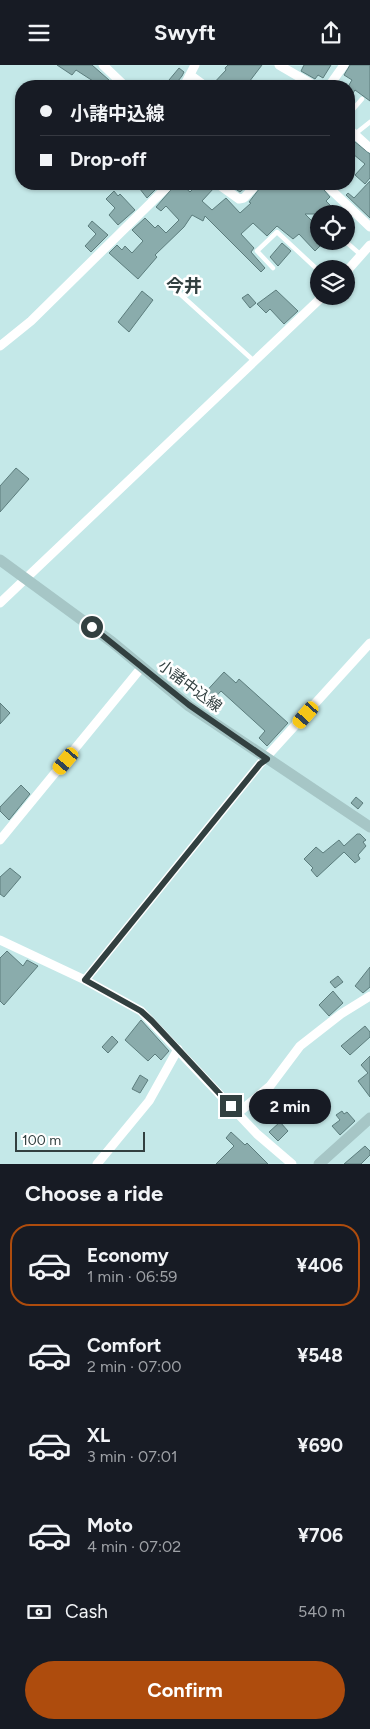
<!DOCTYPE html>
<html lang="en">
<head>
<meta charset="utf-8">
<style>
  body { margin:0; font-family:Figtree,"Noto Sans JP",sans-serif; background:#242831; color:#f1f3f6; height:100vh; display:flex; flex-direction:column; font-size:19px; white-space:nowrap }
  * { box-sizing:border-box; margin:0 }
  p { font-size:16px; color:#9ea1a6 }
  .icon { flex:none; width:28px; height:28px; fill:none; stroke:currentColor; stroke-width:2; stroke-linecap:round; stroke-linejoin:round }
  .map { position:relative; height:1099px; overflow:hidden }
  .sheet { display:flex; flex-direction:column; background:#171b24; flex:1 }
  .sheet>* { flex:none }
  .top-card { position:absolute; left:15px; top:15px; width:340px; height:110px; border-radius:20px; box-shadow:0 1px 4px #0004; display:grid; align-content:center; height:110px; padding:0 25px; background:#171b24 }
  .tools { position:absolute; left:310px; top:140px; display:grid; gap:10px }
  .tools a { display:grid; place-items:center; width:45px; height:45px; border-radius:50%; background:#171b24; box-shadow:0 1px 4px #0004; font-size:25px }
  .scale { position:absolute; left:15px; bottom:12px; width:130px; box-sizing:border-box; padding-left:5px; border:2px solid #324040; border-top:0; font-size:14px; line-height:18px; white-space:nowrap; color:#324040; -webkit-text-stroke:4px #fff; paint-order:stroke }
  .end { position:absolute; width:22px; height:22px; margin:-11px; border:6px solid #324040; background:#fff; box-shadow:0 0 0 2px #fff }
  .from { border-radius:50% }
  .bubble { position:absolute; height:35px; border-radius:18px; background:#171b24; box-shadow:0 1px 4px #0004; font-size:16px; font-weight:700; line-height:35px; text-align:center }
  .car { position:absolute; width:15px; height:30px; margin:-15px -8px; border-radius:6px; box-shadow:0 0 4px 1px #0007; background:linear-gradient(#f5c518 24%,#345 0 40%,#f5c518 0 76%,#345 0 86%,#f5c518 0) }
  .top-card b { display:flex; align-items:center; gap:18px; height:48px; font-size:19px }
  .top-card b+b { border-top:1px solid #363941 }
  .top-card i { width:12px; height:12px; background:#f1f3f6 }
  ul { padding:0; list-style:none }
  li { display:flex; align-items:center; gap:15px; height:82px; margin:0 10px 8px; padding:0 15px; border:2px solid transparent; border-radius:20px }
  li div { flex:1 }
  li b { display:block; font-size:19px }
  li em { font-style:normal; font-weight:700 }
  li.current { border-color:#ae4c0d }
  li>.icon { width:45px; height:45px; stroke-width:1.5 }
  h2 { padding:0 25px; font-size:22px; line-height:60px }
  .pay { display:flex; align-items:center; gap:12px; height:55px; padding:0 25px; font-size:19px }
  .pay p { margin-inline-start:auto }
  .cta { display:flex; gap:10px; margin-top:auto; padding:10px 25px }
  .cta a { flex:1; height:58px; border-radius:30px; background:#ae4c0d; color:#fff; font-size:20px; font-weight:700; line-height:58px; text-align:center }
  header { display:flex; justify-content:space-between; align-items:center; height:65px; padding:0 25px; background:#171b24; font-size:22px; font-weight:700 }
  .map>svg:first-child { display:block }
</style>
</head>
<body>
<header><svg class="icon" aria-label="menu" viewBox="0 0 24 24"><path d="M4 6h16M4 12h16M4 18h16"/></svg>Swyft<svg class="icon" aria-label="share" viewBox="0 0 24 24"><path d="M12 15V3M7 8l5-5 5 5M5 13v7h14v-7"/></svg></header>
<div class="map">
<svg width="370" height="1099" viewBox="0 0 370 1099">
  <rect width="100%" height="100%" fill="#c4e8e8"/>
  <path fill="#8aacac" stroke="#5c7d7d" d="M57,0H92L109,15L104,21H88L93,16L76,5L72,10Z
    M228,0H262L246,21H211L226,5L225,3Z
    M304,0H331L323,13L318,10L315,14L301,6Z
    M350,0H370V36L355,25L349,34V20L352,15L344,10Z
    M179,3L184,7L182,11L174,21H164Z
    M349,72L370,89V113L365,119L355,110L365,99L353,89L349,95Z
    M370,116V153L346,130L348,128L354,133Z
    M136,119H154L158,122L147,133Z
    M176,119H181L190,127L196,121L198,122L201,119H212L214,123L202,136L212,145L226,133L240,148L251,138L249,137L263,119H319L330,132L326,136L338,148L343,145L350,152L346,156V149H305L319,163V176H325L315,186L299,169L293,174L277,161L267,171L253,158L241,169L254,183L251,187L265,203L261,207L205,151L203,156L192,150L184,162L155,190L157,192L138,214L109,188L117,180L122,185L125,181L132,188L143,176L132,165L145,153L155,163L158,160L166,168L179,155L166,141L161,146L156,142Z
    M228,119H249L240,127Z
    M114,126L118,131L120,129L135,145L118,160L109,150L115,143L106,134Z
    M92,156L108,170L91,187L85,181L96,169L88,161Z
    M282,178L291,186L278,201L270,192Z
    M276,225L298,246L284,259L270,244L266,248L257,239Z
    M142,226L153,235L129,267L118,257Z
    M248,229L256,238L250,243L242,233Z
    M16,403L29,414L0,447V421Z
    M224,607L236,618L239,614L288,658L267,681L259,673L265,666L221,626L209,639L201,632Z
    M0,638L10,648L0,659Z
    M21,720L30,729L9,755L0,746V742Z
    M356,732L363,738L358,744L351,738Z
    M357,769H360L366,775L363,777L366,781L358,790L360,794L355,798L344,787L317,812L311,805L313,803L304,794L316,782L323,788L339,775L344,781Z
    M10,803L21,812L4,832L0,829V812Z
    M7,886L23,901L27,895L38,901L4,940L0,936V893Z
    M370,902V922L363,928L355,921Z
    M338,911L343,917L335,923L330,917Z
    M333,926L343,938L329,951L319,940Z
    M141,955L169,986L161,995L155,989L148,996L125,975Z
    M365,961L370,967V972L350,990L341,981Z
    M112,971L118,977L108,988L102,982Z
    M370,991V1032L358,1016L368,1008L361,1000Z
    M140,1010L148,1015L140,1028L132,1024Z
    M342,1046L344,1049L347,1047L355,1056L340,1070L332,1061L340,1055L336,1050Z
    M280,1057L288,1066L278,1076L269,1067Z
    M231,1067L245,1080L247,1078L268,1099H216L234,1081L226,1073Z
    M365,1081L370,1086V1090L361,1099H344Z"/>
  <g fill="none" stroke-linecap="round" stroke-linejoin="round">
    <path stroke="#fff" stroke-width="4.5" d="M349,49L362,34
      M355,69L370,57
      M317,151L319,153
      M345,176L361,190
      M273,203L257,186L277,167L319,206
      M169,219L254,296"/>
    <path stroke="#fff" stroke-width="9" d="M103,0L125,21
      M279,0L315,21
      M190,10L205,21
      M184,21L195,0
      M329,21L344,0
      M349,64L370,83
      M218,119L239,134L244,133L257,119
      M325,119L370,162
      M346,207L370,180
      M0,281L31,256L170,119
      M0,538L323,231
      M0,775L141,603
      M0,875L85,915L141,946L257,1069L292,1099
      M85,915L260,699L370,578
      M238,1048L270,1021L300,981L341,949L370,931
      M97,1099L149,1036L178,984"/>
    <path stroke="#a6c6c6" stroke-width="11" d="M0,495L112,577L189,641L370,762
      M319,1099L370,1053"/>
  </g>
  <g fill="none" stroke-linecap="round" stroke-linejoin="round">
    <path stroke="#324040" stroke-width="6" d="M92,562L189,640L267,694L260,699L85,915L141,946L152,956L231,1041"/>
  </g>
  <g text-anchor="middle" stroke-width="5" stroke-linejoin="round" paint-order="stroke">
    <g font-size="15" fill="#324040" stroke="#fff">
      <text transform="translate(190 621) rotate(37)" y="5">小諸中込線</text>
    </g>
    <g font-size="18" font-weight="bold" fill="#324040" stroke="#fff">
      <text x="184" y="227">今井</text>
    </g>
  </g>
</svg>
<div class="tools">
<a><svg class="icon" aria-label="locate" viewBox="0 0 24 24"><circle cx="12" cy="12" r="6"/><path d="M12 2v4M12 18v4M2 12h4M18 12h4"/></svg></a>
<a><svg class="icon" aria-label="layers" viewBox="0 0 24 24"><path d="M12 4l9 5-9 5-9-5zM3 14l9 5 9-5"/></svg></a>
</div>
<div class="scale">100 m</div>
<i class="end from" style="left:92px;top:562px"></i>
<i class="end" style="left:231px;top:1041px"></i>
<div class="bubble" style="left:249px;top:1024px;width:82px">2 min</div>
<i class="car" style="left:306px;top:650px;rotate:221deg"></i>
<i class="car" style="left:66px;top:696px;rotate:220deg"></i>
<div class="top-card">
<b><i class="from"></i>小諸中込線</b>
<b><i></i>Drop-off</b>
</div>
</div>
<section class="sheet">
<h2>Choose a ride</h2>
<ul>
<li class="current"><svg class="icon" aria-label="car" viewBox="0 0 24 24"><path d="M5 17H2v-5l4-1 3-4h7l3 4 3 1v5h-3M9 17h6M6 11h13"/><circle cx="7" cy="17" r="2"/><circle cx="17" cy="17" r="2"/></svg><div><b>Economy</b><p>1 min · 06:59</p></div><em>¥406</em></li>
<li><svg class="icon" aria-label="car" viewBox="0 0 24 24"><path d="M5 17H2v-5l4-1 3-4h7l3 4 3 1v5h-3M9 17h6M6 11h13"/><circle cx="7" cy="17" r="2"/><circle cx="17" cy="17" r="2"/></svg><div><b>Comfort</b><p>2 min · 07:00</p></div><em>¥548</em></li>
<li><svg class="icon" aria-label="car" viewBox="0 0 24 24"><path d="M5 17H2v-5l4-1 3-4h7l3 4 3 1v5h-3M9 17h6M6 11h13"/><circle cx="7" cy="17" r="2"/><circle cx="17" cy="17" r="2"/></svg><div><b>XL</b><p>3 min · 07:01</p></div><em>¥690</em></li>
<li><svg class="icon" aria-label="car" viewBox="0 0 24 24"><path d="M5 17H2v-5l4-1 3-4h7l3 4 3 1v5h-3M9 17h6M6 11h13"/><circle cx="7" cy="17" r="2"/><circle cx="17" cy="17" r="2"/></svg><div><b>Moto</b><p>4 min · 07:02</p></div><em>¥706</em></li>
</ul>
<div class="pay"><svg class="icon" aria-label="cash" viewBox="0 0 24 24"><path d="M3 7h18v10H3z"/><circle cx="12" cy="12" r="2"/></svg>Cash<p>540 m</p></div>
<div class="cta"><a>Confirm</a></div>
</section>
</body>
</html>
